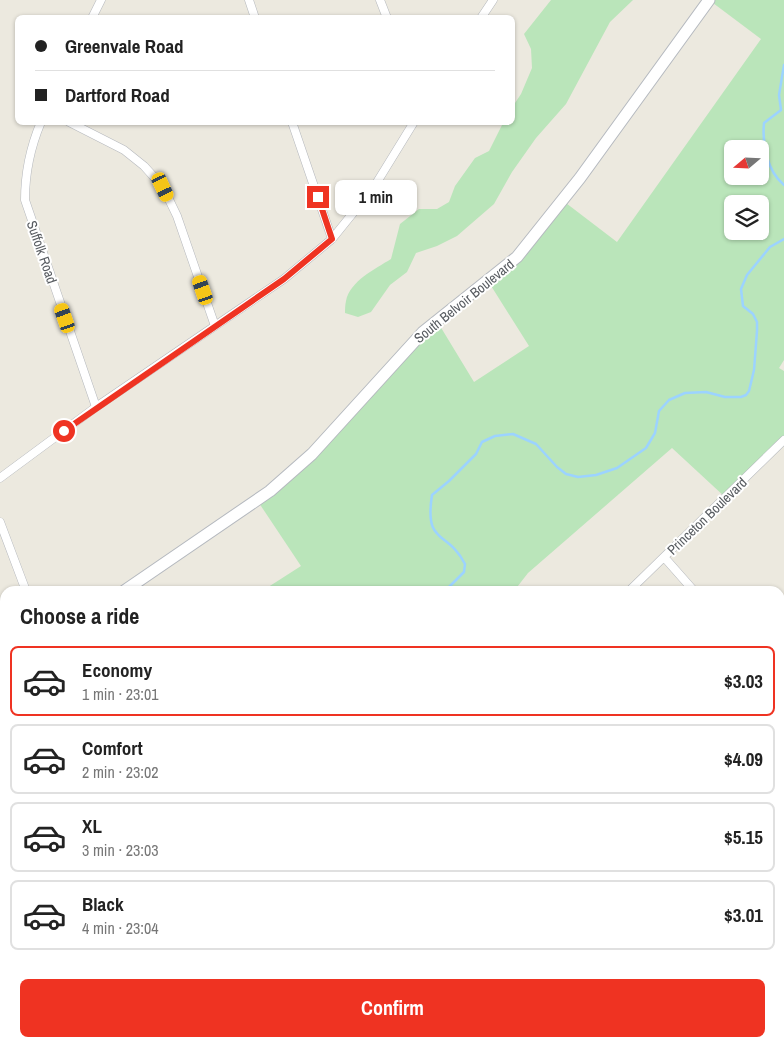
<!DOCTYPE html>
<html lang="en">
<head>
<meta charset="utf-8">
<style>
  body { margin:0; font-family:"Archivo Narrow",sans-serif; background:#f6f6f6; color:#222; height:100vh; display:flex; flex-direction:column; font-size:19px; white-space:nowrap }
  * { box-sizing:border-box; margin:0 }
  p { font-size:16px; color:#767676 }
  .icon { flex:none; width:28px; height:28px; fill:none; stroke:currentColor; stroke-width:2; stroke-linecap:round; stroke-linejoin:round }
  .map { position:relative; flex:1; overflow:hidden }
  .side { position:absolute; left:0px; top:586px; width:785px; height:461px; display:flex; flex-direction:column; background:#fff; border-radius:15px 15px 0 0; box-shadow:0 1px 4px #0004 }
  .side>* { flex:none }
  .banner { position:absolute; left:15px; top:15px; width:500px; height:110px; border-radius:8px; box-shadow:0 1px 4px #0004; display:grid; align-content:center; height:110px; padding:0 20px; background:#fff }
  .needle { width:32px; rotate:251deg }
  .fabs { position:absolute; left:724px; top:140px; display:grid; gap:10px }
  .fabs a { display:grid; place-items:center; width:45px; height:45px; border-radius:8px; background:#fff; box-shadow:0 1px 4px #0004; font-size:25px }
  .end { position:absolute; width:22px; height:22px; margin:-11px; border:6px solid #ef3322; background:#fff; box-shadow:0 0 0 2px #fff }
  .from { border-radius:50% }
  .bubble { position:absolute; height:35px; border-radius:8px; background:#fff; box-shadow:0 1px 4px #0004; font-size:16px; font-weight:700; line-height:35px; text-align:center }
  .car { position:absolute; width:15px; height:30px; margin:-15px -8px; border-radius:6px; box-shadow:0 0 4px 1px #0007; background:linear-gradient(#f5c518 24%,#345 0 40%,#f5c518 0 76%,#345 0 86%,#f5c518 0) }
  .banner b { display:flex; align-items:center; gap:18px; height:48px; font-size:19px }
  .banner b+b { border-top:1px solid #e0e0e0 }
  .banner i { width:12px; height:12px; background:#222 }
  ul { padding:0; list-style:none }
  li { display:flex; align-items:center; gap:15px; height:70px; margin:0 10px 8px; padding:0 10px; border:2px solid #e0e0e0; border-radius:8px }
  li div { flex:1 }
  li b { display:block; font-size:19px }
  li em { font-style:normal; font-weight:700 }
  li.on { border-color:#ef3322 }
  li>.icon { width:45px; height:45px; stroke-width:1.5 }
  h2 { padding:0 20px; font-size:22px; line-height:60px }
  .button { display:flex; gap:10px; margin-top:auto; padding:10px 20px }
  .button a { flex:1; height:58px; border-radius:8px; background:#ef3322; color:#fff; font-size:20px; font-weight:700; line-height:58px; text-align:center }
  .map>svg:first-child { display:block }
</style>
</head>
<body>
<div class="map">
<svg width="784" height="1047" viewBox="0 0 784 1047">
  <rect width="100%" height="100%" fill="#ece9df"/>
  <path fill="#bae5ba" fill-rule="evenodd" d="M551,0H633L610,22L566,104L536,138L512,172L494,204L457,236L437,246L416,253L407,272L390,285L371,312L358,317L345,313C345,310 345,305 346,301C350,281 375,269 391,259L400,224L419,209H437L449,202L455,186L475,158L489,151L503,123L512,122L513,106L521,94L532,68L531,49L524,34Z
    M709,0H784V360L779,368L784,371V440L725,497L672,448L528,573L514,591H262L301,566L257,500L270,491L437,321L474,382L529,346L488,281L562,200L617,242L761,39ZM732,149H760V176H732ZM732,204H760V231H732Z
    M5,789V1042H144V1047H0V797Z"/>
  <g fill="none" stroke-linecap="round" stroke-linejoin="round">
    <path stroke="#9cd3ff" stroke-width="2.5" d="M784,65L779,95L781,110L764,123C762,144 767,171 784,185
      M445,591L464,572L465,564C448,530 424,546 432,495L449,481L476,454L482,442L495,436L513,434L536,444L557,467L566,474L578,477L596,475L617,468L646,448L655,433L659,411L669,400L685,393L706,392L725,397H741L746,395L749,391L754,370L757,331V322L753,314L743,306L741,289L747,275L770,247L784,239
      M0,905L5,903"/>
    <defs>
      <path id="street" d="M249,0L255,18
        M380,0L387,18
        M92,18L101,0
        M481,18L493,0
        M41,122C30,148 25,172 25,200L96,407
        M69,122L124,150L144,166L163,187L177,216L215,326
        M292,122L332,239
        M0,478L96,407L284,279L332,239L374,187L414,122
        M0,522L26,591
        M664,557L694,591
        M629,591L784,440
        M780,812L784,824
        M201,1042V1047
        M327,1042L328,1047
        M459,1042L460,1047
        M590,1042L592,1047
        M723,1042L724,1047"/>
      <path id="secondary" d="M124,591L270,491L312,454L423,332L517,257L580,178L709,0
        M0,678L5,674"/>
    </defs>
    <use href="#street" stroke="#b5b8bd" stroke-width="9"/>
    <use href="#secondary" stroke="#b5b9bf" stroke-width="13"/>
    <use href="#street" stroke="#fff" stroke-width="8"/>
    <use href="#secondary" stroke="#fff" stroke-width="11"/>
  </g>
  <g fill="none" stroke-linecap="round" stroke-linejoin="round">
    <path stroke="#ef3322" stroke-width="6" d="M64,431L284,279L332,239L318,197"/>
  </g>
  <g text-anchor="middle" stroke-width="4" stroke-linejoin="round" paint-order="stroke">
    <g font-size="14" fill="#585c61" stroke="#fff">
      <text transform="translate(42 252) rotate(71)" y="5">Suffolk Road</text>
      <text transform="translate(464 301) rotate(-39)" y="5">South Belvoir Boulevard</text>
      <text transform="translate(707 516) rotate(-44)" y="5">Princeton Boulevard</text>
    </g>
  </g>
</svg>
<div class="fabs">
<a><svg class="needle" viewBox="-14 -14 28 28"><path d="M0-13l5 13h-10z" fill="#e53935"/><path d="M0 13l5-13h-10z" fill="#767676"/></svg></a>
<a><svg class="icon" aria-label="layers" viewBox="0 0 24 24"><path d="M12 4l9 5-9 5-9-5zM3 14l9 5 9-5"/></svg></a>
</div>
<i class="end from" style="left:64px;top:431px"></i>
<i class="end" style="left:318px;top:197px"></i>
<div class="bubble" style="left:335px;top:180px;width:82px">1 min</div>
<i class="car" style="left:163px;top:187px;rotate:155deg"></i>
<i class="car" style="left:203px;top:290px;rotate:341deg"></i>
<i class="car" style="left:65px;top:318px;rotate:341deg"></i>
<div class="banner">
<b><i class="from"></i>Greenvale Road</b>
<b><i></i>Dartford Road</b>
</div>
<section class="side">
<h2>Choose a ride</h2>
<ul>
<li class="on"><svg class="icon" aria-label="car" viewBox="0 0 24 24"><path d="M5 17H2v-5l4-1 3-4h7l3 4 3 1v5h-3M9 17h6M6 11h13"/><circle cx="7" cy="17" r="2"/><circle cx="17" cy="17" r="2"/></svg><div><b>Economy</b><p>1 min · 23:01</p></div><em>$3.03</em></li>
<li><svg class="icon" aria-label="car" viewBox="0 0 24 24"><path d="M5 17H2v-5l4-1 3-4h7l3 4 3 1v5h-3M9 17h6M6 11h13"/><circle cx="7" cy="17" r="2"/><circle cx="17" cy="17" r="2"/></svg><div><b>Comfort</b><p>2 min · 23:02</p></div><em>$4.09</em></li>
<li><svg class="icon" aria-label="car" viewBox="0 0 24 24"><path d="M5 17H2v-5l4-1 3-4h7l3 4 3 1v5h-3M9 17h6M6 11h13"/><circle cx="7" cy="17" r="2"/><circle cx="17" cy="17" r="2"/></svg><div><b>XL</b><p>3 min · 23:03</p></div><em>$5.15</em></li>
<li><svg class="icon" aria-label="car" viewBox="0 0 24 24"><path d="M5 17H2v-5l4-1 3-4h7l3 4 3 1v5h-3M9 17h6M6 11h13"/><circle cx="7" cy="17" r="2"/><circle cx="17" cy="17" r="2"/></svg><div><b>Black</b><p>4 min · 23:04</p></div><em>$3.01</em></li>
</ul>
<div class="button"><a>Confirm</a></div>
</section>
</div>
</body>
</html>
